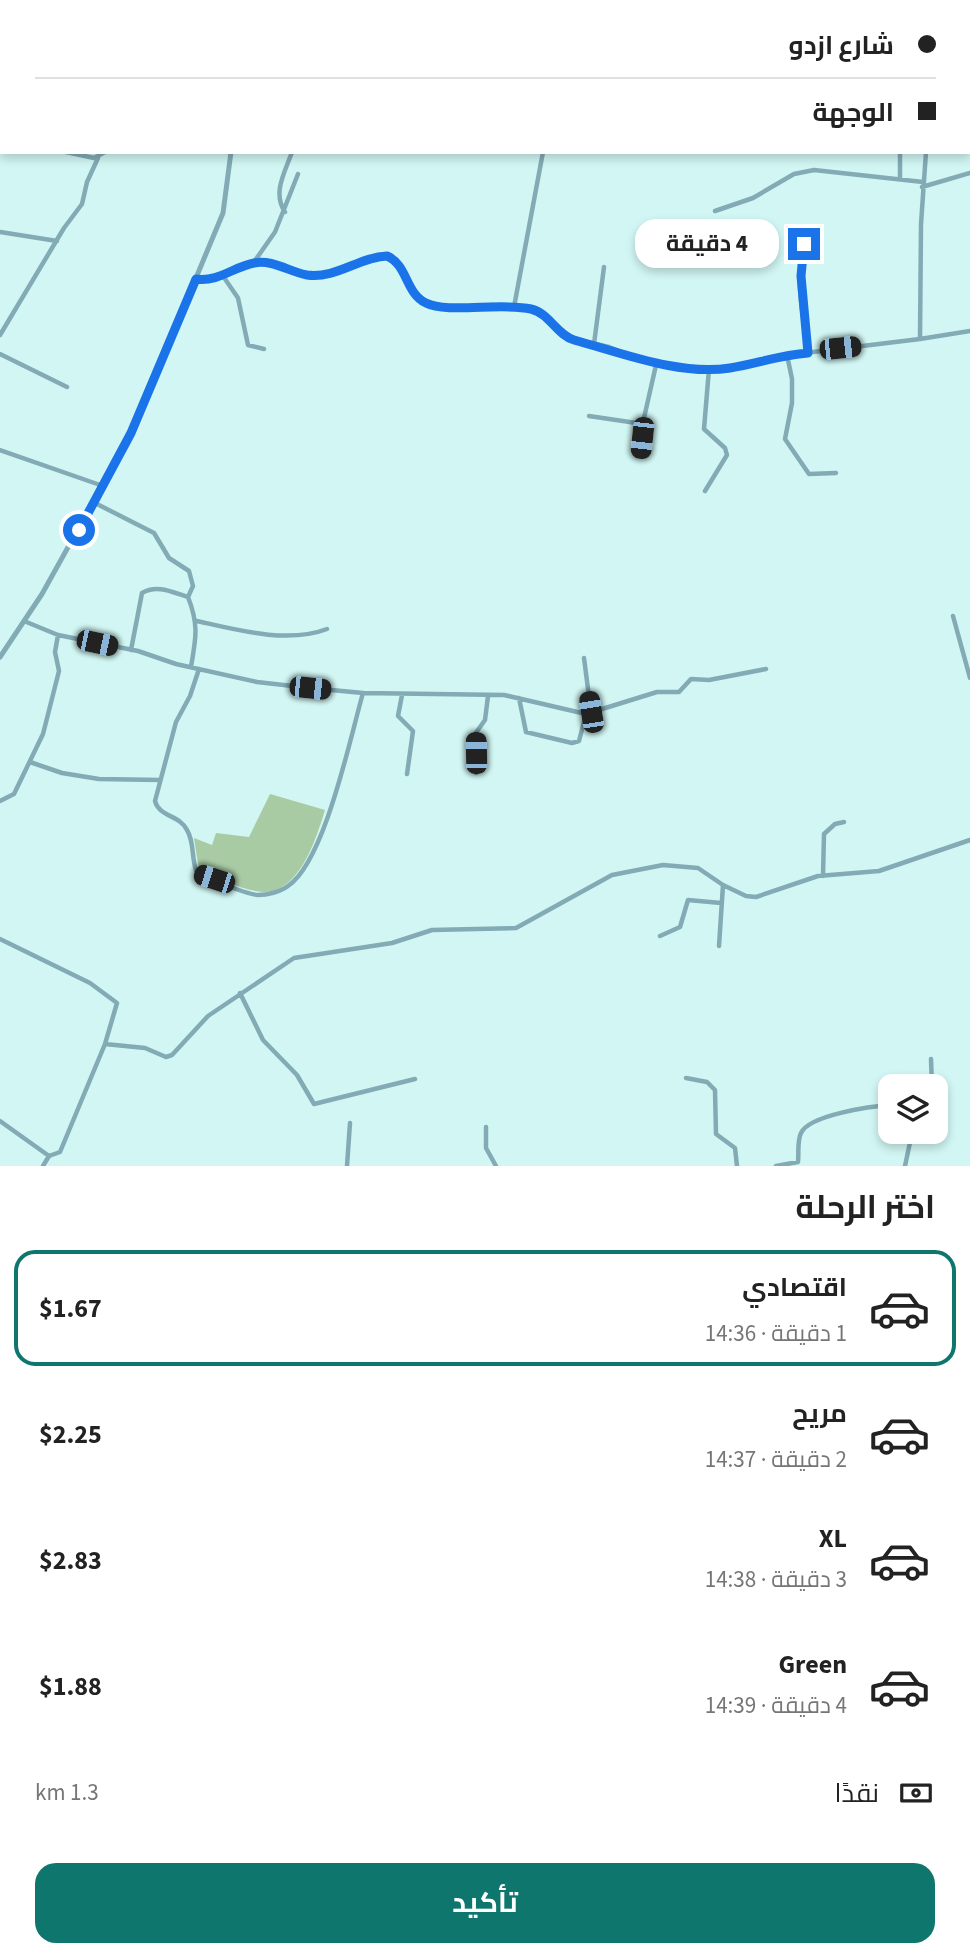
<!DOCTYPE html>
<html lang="ar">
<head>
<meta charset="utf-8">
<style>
  body { margin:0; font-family:"Source Sans 3",Cairo,sans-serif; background:#f6f6f6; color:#222; direction:rtl; height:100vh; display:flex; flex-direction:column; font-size:26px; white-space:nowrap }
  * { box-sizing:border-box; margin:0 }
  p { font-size:23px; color:#767676 }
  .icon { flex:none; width:38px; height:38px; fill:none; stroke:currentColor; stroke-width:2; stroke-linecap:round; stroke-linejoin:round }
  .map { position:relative; height:1166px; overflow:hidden; direction:ltr }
  .panel { display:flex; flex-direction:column; background:#fff; flex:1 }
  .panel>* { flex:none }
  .banner { position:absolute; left:0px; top:0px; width:971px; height:154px; box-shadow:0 4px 10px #0003; direction:rtl; display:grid; align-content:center; height:154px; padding:0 35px; background:#fff }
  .controls { position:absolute; left:878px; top:1074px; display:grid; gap:14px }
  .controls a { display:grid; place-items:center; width:70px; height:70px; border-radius:14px; background:#fff; box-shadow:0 4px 10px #0003; font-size:35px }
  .end { position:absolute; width:32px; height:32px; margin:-16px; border:9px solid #1a73e8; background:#fff; box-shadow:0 0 0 4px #fff }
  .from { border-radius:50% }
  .bubble { position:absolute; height:49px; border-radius:21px; background:#fff; box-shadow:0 4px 10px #0003; font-size:23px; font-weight:700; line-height:49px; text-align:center; direction:rtl }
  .car { position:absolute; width:21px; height:42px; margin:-21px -10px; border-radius:9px; box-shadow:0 0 5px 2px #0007; background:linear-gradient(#222 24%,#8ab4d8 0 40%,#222 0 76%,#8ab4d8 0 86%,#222 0) }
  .banner b { display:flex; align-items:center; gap:24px; height:66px; font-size:26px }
  .banner b+b { border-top:2px solid #e0e0e0 }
  .banner i { width:18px; height:18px; background:#222 }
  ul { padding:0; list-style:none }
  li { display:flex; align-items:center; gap:21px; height:116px; margin:0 14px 10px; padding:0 21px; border:4px solid transparent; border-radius:21px }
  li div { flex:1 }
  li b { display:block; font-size:26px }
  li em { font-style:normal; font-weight:700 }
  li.current { border-color:#0f766e }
  li>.icon { width:63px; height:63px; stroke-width:1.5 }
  h2 { padding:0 35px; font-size:32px; line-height:84px }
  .pay { display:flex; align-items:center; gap:18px; height:77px; padding:0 35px; font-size:26px }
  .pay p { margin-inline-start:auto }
  .action { display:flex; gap:14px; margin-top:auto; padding:14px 35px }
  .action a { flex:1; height:80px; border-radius:21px; background:#0f766e; color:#fff; font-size:28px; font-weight:700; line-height:80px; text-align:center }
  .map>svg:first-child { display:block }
</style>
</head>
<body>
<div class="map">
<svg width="970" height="1166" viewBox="0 0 970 1166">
  <rect width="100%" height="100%" fill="#d1f6f3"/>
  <path fill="#a9cba4" d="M270,794L325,810C316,839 298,900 256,891C237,888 217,877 199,870L194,838L212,845L216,833L249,837Z"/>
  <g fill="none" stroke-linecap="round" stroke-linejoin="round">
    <path stroke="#82abb5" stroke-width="4.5" d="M585,0L586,2
      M862,0V1
      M0,2H2
      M26,2L27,0
      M104,2L105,0
      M163,2V0
      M775,2V0
      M66,152L94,158L105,152
      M900,178V152
      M922,187L970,173
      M715,211L753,198L794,174L814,170L923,182
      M285,212C272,193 285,172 292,152
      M0,232L57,241
      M254,262L275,232L298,174
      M223,276L238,298L248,345L264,349
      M196,279C219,282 233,267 254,263C272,259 290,272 307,275C336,279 360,257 387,255L399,266L411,290L426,303L439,308L492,305L533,309L569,338L609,347L656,365L728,369L772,357L920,339L921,224L926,152
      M514,307L543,152
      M0,335L64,228L82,204L87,182L98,158
      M920,339L970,331
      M594,344L604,267
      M808,353C804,317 791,269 809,235
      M0,354L67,387
      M787,355L792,379V403L785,439L809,474L836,473
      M589,416L643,424
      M0,450L103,486
      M640,453L644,418L656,365
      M705,491L727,455L725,448L704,429L709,369
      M95,503L154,533L169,558L189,571L193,586L188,597
      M953,616L970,678
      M24,621L58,635L138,651L176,664L257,682L310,688L363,693L504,695L586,714L657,692H679L691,679L709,680L766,669
      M197,621C237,630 288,644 327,629
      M131,650L142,593C157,584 172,592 188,597C199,625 196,638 191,667
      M584,658L591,712
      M199,669L190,696L176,722L155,801C159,817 180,815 187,830C195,843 191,860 197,873C212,879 243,894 258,895C267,895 280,892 288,886C325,861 350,738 363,693
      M402,695L398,716L413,731L407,774
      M519,698L526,732L572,743L579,741L586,714
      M30,762L62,773L99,779L160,780
      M476,773L475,734L485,720L488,696
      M0,801L14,794L43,734L59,671L55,652L58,635
      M823,876L824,834L835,824L844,822
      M660,936L680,927L688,900L721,903
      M0,939L90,983L117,1003L105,1044L60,1152L49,1156L43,1166
      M719,946L723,885
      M240,993L263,1040L297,1075L314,1104L415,1079
      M105,1044L145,1048L166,1057L172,1055L208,1016L294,958L392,943L432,930L516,928L612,875L663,865L698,868L723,885L746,896L756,897L818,876L879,871L970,840
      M931,1059L932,1087
      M686,1078L707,1082L715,1090L716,1134L735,1148L737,1166
      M0,1121L49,1156
      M486,1127V1148L496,1166
      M347,1166L350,1123
      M776,1166L798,1162C799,1153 797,1141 801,1133C809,1115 872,1106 891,1105
      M905,1166L912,1133"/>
    <path stroke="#82abb5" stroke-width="5" d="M261,2L262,0
      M0,657L42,594L131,434L223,213L231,152"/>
  </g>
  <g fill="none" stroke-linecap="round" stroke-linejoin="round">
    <path stroke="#1a73e8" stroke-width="9" d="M79,530L131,433L196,279C219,282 233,267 254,263C272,259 290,272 307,275C336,279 359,257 387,256C408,265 405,293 426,303C447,314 501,302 531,309C549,313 557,335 574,340C622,353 680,376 730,368C756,364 780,355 808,353L801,276L804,244"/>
  </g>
</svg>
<div class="controls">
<a><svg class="icon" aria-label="layers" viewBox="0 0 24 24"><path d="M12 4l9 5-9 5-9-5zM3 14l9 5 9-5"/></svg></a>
</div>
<i class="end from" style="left:79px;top:530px"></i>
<i class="end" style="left:804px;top:244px"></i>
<div class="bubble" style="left:635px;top:219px;width:144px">4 دقيقة</div>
<i class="car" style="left:840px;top:348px;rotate:84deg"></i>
<i class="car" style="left:642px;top:438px;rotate:186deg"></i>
<i class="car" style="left:97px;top:643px;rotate:102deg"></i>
<i class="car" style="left:310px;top:688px;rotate:96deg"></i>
<i class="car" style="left:591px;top:712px;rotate:351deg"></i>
<i class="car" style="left:476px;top:753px;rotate:359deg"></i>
<i class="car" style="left:214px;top:879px;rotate:288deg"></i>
<div class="banner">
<b><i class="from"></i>شارع ازدو</b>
<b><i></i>الوجهة</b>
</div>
</div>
<section class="panel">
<h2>اختر الرحلة</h2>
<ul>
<li class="current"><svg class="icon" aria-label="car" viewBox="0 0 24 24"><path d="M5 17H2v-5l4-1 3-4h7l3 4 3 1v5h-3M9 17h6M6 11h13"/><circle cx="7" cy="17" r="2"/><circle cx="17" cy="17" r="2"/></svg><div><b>اقتصادي</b><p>1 دقيقة · 14:36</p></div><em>$1.67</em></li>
<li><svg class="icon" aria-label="car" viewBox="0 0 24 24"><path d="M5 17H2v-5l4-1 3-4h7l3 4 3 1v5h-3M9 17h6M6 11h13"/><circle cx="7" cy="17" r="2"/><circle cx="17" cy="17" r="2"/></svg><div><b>مريح</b><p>2 دقيقة · 14:37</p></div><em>$2.25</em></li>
<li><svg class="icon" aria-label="car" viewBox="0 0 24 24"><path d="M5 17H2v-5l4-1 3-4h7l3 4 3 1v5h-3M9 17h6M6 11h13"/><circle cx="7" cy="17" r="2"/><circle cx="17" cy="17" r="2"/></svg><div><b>XL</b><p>3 دقيقة · 14:38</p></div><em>$2.83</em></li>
<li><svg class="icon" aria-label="car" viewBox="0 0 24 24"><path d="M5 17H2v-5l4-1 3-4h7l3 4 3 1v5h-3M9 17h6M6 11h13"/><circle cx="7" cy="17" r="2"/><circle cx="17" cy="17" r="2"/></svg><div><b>Green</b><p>4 دقيقة · 14:39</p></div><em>$1.88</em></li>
</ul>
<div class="pay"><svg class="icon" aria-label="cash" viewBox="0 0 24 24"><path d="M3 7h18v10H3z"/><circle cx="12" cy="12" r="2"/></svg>نقدًا<p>1.3 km</p></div>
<div class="action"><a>تأكيد</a></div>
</section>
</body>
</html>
